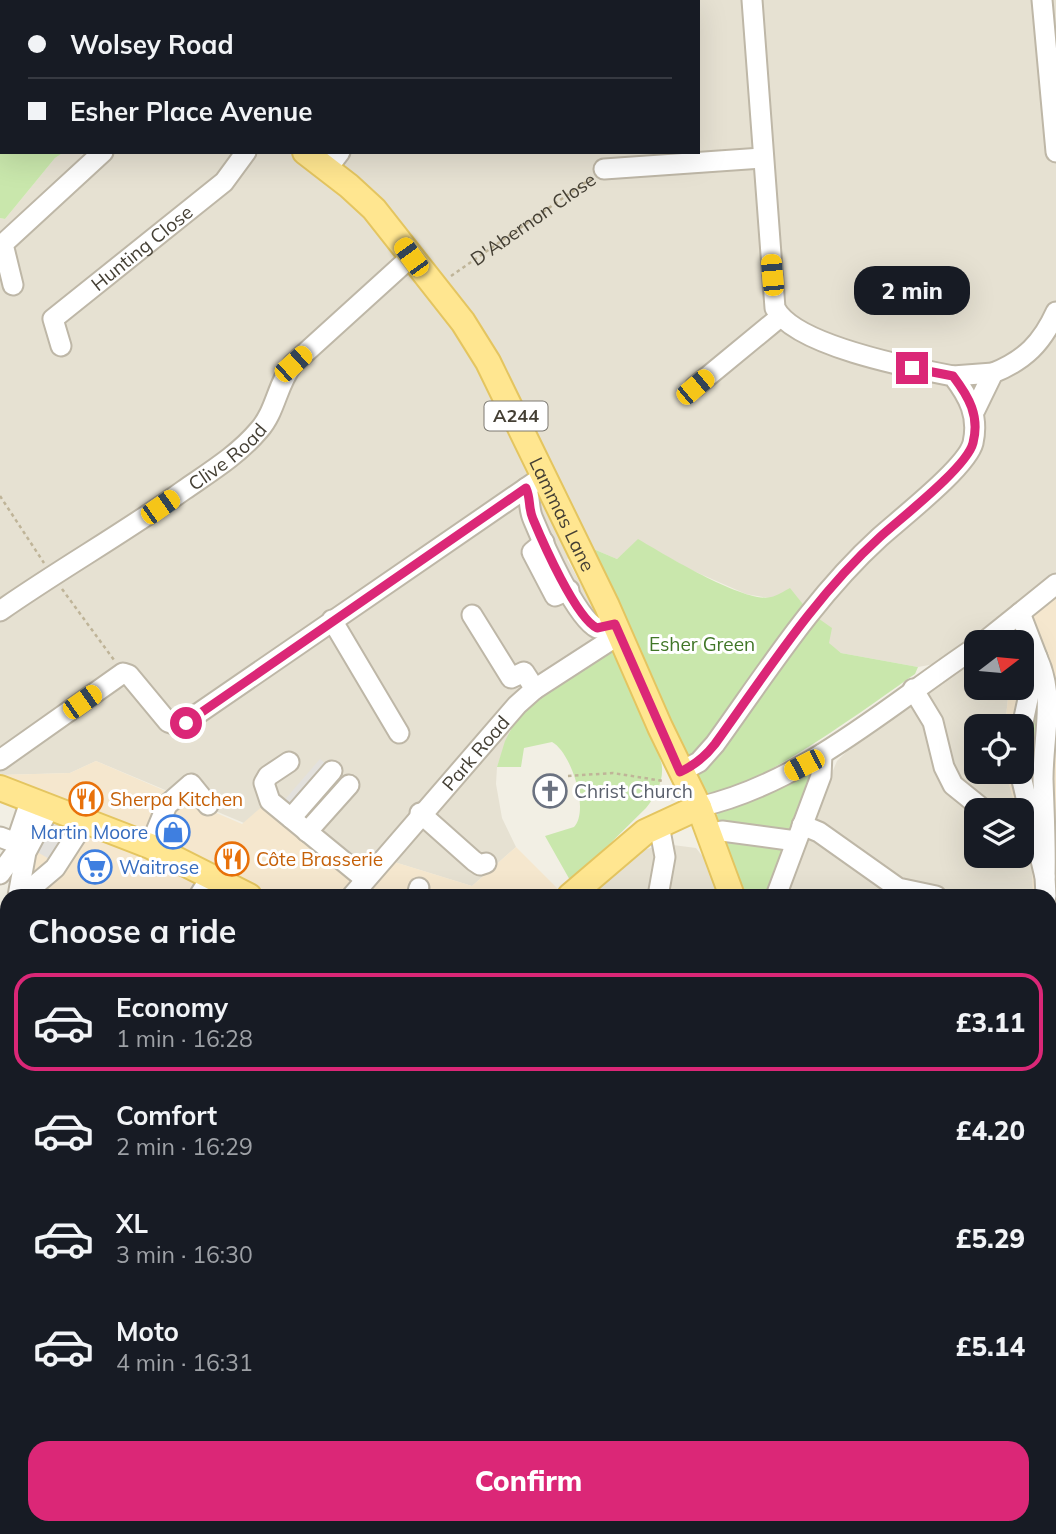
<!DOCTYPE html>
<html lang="en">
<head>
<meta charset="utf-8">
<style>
  body { margin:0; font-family:Mulish,sans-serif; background:#20242c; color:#f1f3f6; height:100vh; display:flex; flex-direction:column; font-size:26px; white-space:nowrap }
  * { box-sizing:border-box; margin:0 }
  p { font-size:23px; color:#9ea1a6 }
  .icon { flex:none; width:38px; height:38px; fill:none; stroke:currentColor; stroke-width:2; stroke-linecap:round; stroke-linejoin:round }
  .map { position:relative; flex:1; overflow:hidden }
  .details { position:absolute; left:0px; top:889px; width:1057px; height:646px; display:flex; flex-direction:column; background:#171b24; border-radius:21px 21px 0 0; box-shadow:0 7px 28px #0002 }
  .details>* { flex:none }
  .hud { position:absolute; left:0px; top:0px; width:700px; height:154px; box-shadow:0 7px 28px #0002; display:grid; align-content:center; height:154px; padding:0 28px; background:#171b24 }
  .needle { width:46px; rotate:74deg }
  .fabs { position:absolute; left:964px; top:630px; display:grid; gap:14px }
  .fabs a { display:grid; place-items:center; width:70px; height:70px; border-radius:14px; background:#171b24; box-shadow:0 7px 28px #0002; font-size:35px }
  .end { position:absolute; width:32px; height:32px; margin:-16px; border:9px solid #db2777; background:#fff; box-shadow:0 0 0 4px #fff }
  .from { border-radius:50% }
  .bubble { position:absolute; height:49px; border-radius:21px; background:#171b24; box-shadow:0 7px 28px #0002; font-size:23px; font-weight:800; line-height:49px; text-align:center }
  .car { position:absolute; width:21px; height:42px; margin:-21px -10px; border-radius:9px; box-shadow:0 0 5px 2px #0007; background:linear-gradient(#f5c518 24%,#345 0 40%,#f5c518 0 76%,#345 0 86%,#f5c518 0) }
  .hud b { display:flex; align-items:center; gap:24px; height:66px; font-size:26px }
  .hud b+b { border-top:2px solid #363941 }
  .hud i { width:18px; height:18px; background:#f1f3f6 }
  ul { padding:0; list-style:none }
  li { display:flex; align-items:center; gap:21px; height:98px; margin:0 14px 10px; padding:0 14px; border:4px solid transparent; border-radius:21px }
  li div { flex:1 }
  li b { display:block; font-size:26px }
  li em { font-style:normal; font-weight:800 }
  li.current { border-color:#db2777 }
  li>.icon { width:63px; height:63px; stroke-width:1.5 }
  h2 { padding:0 28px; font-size:32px; line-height:84px }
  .action { display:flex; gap:14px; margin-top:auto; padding:14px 28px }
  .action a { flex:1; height:80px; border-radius:21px; background:#db2777; color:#fff; font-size:28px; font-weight:800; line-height:80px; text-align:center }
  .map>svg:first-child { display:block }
</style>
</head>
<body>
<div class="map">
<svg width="1056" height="1534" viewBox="0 0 1056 1534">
  <rect width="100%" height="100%" fill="#f2efe4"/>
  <path fill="#e6e1d2" d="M57,0H1056V570L1050,595L1022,642H976V688H1009L1005,726H976V772H1005L1017,810H976V856H1022V827L1032,859L1033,896H781L837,761L935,664L918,667L841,653L769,598L746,594L689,569L638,540L617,559L591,548L567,559L594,608L601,636L512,725L497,767L496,784L502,818L516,847L472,886L391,861L375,878L96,761L70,773L0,775V218L5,219L55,158L64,152H698V2Z
    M665,844L696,848L708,863L721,896H594L590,893L640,851Z
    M0,915L7,921V1528H558L553,1534H0Z
    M1050,1441L1056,1443V1534H845L849,1528H1050Z"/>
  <path fill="#f5e7ce" d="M1056,592V1303L1050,1299V896H1033L1032,859L1022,827V810H1017L1005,772H1022V726H1005L1009,688H1022V643L1031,616Z
    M96,761L242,824L272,798L363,871L391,861L472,886L516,847L565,896H14L34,816L13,807L0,775L70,773Z
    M631,1528H849L845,1534H627Z"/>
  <path fill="#c9e7ac" d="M0,6L2,152H64L55,158L5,219L0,218Z
    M638,539C662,553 745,604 771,597C777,596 784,591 790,588L806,608L703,750L690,756L684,754L591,548L617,559Z
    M815,616L832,628L829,643L841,653L918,667L915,674C880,698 740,803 702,792L695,783L697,773Z
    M611,649C623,662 662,751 662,768C663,782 655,797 646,808L571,882L545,836L574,827C590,810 571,752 552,742L524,748L521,767H497L505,741L522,708Z
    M1038,682L1037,794L1024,770L1035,684Z
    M813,769L816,770L794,831L718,827L714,817L724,809Z
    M721,837L787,849L771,896H739Z"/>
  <path fill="#e3e1dd" d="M320,759L358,790L319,834L281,804Z
    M47,821L71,831L53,861L30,848Z"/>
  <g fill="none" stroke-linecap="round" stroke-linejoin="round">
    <defs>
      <g id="minor">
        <path d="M349,0L352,2"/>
        <path d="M1042,0L1056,152"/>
        <path d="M327,169L340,152"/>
        <path d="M604,169L762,158"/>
        <path d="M13,285L3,244L103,152"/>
        <path id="s2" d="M61,346L53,319L224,182L246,152"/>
        <path d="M953,376L993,373"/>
        <path d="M695,387L780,317"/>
        <path d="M975,410L993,373C1025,360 1042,343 1056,312"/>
        <path d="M526,488C531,498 528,508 533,519C543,543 576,618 597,628L615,624"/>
        <path d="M544,542L532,552L555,596L569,590"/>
        <path id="s3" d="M0,611C60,569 124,533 184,490C210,472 238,455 259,430C276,411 277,384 293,364L411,257"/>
        <path d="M1020,613L1037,657L1022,727"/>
        <path d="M472,615L511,678L524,672L535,689"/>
        <path d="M332,620L399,733"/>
        <path d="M984,642L1056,584"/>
        <path d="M1037,657C1056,698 1043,735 1043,779C1044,812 1046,844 1045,877"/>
        <path d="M913,689L933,722L944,767L953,785L984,810"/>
        <path d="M0,760L123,673L129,675L168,722L180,726L545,475"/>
        <path d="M289,762L268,776L264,783L270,801L365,879"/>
        <path d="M680,772L699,762L715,744C767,672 814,597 880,537C901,518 967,467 973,443C979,416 969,397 953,376C912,368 795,346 775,308L752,0"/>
        <path d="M1020,772L1045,877L1046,896"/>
        <path d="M699,807C804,783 889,705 976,647"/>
        <path d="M420,813L474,861L480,865L486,863"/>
        <path d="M291,818L332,771"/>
        <path d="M802,825L819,832L898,888L936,896"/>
        <path d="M307,832L349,785"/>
        <path d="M709,834L722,831L796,841"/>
        <path d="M0,837L16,843L31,799"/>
        <path d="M150,846L167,805L191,784L208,805"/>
        <path d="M0,874L16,852V843"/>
        <path d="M418,892L419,888"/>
        <path d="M18,896L26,852L50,807"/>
        <path d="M22,896L55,868L86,820"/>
        <path d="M199,896L211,877"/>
        <path id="s4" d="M352,896L517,705L535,689L620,634"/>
        <path d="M658,896L665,857L659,825"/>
        <path d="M776,896L821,776L822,754"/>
        <path d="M1050,970L1056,969"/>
        <path d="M1050,1004V1076"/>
        <path d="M1050,1102L1056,1094"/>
        <path d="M1050,1248L1056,1251"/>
        <path d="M1050,1390L1056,1374"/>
        <path d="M0,1480L7,1482"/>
        <path d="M329,1528L331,1534"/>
        <path d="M367,1534L369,1528"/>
        <path d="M517,1534L530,1528"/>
        <path d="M1018,1534L1019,1528"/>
      </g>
      <g id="major">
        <path d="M31,0L36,2"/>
        <path id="s5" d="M305,152L349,186L374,209L463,322L488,362L607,606L660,727L699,807L732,896"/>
        <path d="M0,788L150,846L249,896"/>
        <path d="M570,896L645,832L699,807"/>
        <path d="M1050,1320L1056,1324"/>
        <path d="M0,1342L7,1336"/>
      </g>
    </defs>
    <use href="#minor" stroke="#beb7a7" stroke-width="23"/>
    <use href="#major" stroke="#e4c560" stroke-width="28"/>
    <g stroke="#bfb498" stroke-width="2.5" stroke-dasharray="3.5 3.5" stroke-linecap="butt">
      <path id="s1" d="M451,276L592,178"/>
      <path d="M0,496L44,563"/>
      <path d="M62,589L114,660"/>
      <path d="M568,776L613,773L663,781"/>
      <path d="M659,1528V1534"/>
    </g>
    <use href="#minor" stroke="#fff" stroke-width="19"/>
    <use href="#major" stroke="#ffe690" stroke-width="24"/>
  </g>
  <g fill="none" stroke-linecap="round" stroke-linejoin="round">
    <path stroke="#db2777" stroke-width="9" d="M186,723L526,488C531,499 528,508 533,519C543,543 576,618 597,628L615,624L680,772C695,765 705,757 715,744C767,672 814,597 880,537C901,518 967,467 973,443C980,416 969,397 953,376L912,368"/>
  </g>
  <defs>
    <symbol id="church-ring" viewBox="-11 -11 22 22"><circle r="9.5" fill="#fff" stroke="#6b7280" stroke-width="1.5"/><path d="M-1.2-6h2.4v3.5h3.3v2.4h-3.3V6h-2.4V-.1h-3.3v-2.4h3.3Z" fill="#6b7280"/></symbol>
    <symbol id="restaurant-ring" viewBox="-11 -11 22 22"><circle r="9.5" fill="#fff" stroke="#e8710a" stroke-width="1.5"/><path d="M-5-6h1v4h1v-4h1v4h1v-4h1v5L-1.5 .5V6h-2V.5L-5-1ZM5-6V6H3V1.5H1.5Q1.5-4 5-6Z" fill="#e8710a"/></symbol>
    <symbol id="shop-ring" viewBox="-11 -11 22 22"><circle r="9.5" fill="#fff" stroke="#3f7fe0" stroke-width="1.5"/><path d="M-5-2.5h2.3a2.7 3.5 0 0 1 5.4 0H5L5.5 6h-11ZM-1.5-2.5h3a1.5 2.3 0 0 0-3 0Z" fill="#3f7fe0"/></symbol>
    <symbol id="supermarket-ring" viewBox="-11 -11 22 22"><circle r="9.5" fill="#fff" stroke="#3f7fe0" stroke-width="1.5"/><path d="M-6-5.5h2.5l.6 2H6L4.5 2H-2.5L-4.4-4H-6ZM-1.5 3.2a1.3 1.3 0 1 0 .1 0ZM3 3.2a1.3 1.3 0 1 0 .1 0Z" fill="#3f7fe0"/></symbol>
  </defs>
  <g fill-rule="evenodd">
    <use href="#church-ring" x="531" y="772" width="38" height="38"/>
    <use href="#restaurant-ring" x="67" y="780" width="38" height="38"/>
    <use href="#shop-ring" x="154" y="813" width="38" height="38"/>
    <use href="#restaurant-ring" x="213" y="840" width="38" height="38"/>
    <use href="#supermarket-ring" x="76" y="848" width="38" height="38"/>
  </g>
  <g text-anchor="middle" stroke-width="6" stroke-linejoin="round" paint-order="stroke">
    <rect fill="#fff" stroke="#7c7971" stroke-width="2" x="484.5" y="401.5" width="63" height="29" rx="5"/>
    <g font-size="18" font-weight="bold" fill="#443f34">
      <text x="516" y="422">A244</text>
    </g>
    <g font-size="19" fill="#443f34" stroke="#fff">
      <text dy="7" stroke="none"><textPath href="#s1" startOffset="100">D'Abernon Close</textPath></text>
      <text dy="7" stroke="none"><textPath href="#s2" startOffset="142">Hunting Close</textPath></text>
      <text dy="7" stroke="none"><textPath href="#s3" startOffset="275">Clive Road</textPath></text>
      <text dy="7" stroke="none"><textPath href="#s5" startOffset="450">Lammas Lane</textPath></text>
      <text dy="7" stroke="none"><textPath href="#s4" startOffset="189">Park Road</textPath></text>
    </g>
    <g font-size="19" fill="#407627" stroke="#fff">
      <text x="702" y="651">Esher Green</text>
    </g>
    <g font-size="19" fill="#5b616d" stroke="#fff" text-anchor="start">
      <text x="574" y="798">Christ Church</text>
    </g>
    <g font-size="19" fill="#c56008" stroke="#fff" text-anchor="start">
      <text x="110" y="806">Sherpa Kitchen</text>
      <text x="256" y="866">Côte Brasserie</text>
    </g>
    <g font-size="19" fill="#366cbe" stroke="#fff" text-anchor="end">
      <text x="148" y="839">Martin Moore</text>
      <text x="119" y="874" text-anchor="start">Waitrose</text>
    </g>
  </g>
</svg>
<div class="fabs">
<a><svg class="needle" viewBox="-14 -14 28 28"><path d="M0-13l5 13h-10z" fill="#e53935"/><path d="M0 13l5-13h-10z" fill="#9ea1a6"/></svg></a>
<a><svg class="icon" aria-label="locate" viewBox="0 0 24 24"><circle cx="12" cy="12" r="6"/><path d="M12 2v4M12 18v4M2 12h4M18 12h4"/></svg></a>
<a><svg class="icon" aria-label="layers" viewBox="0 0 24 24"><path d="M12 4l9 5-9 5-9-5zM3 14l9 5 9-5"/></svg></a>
</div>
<i class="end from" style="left:186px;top:723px"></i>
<i class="end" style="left:912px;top:368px"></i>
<div class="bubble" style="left:854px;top:266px;width:116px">2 min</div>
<i class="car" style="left:411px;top:257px;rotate:324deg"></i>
<i class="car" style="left:772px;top:275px;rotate:355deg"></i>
<i class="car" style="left:293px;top:364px;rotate:48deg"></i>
<i class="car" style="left:695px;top:387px;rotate:50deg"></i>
<i class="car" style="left:160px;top:507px;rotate:55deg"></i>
<i class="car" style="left:82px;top:702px;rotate:55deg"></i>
<i class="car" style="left:804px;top:765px;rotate:243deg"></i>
<div class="hud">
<b><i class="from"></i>Wolsey Road</b>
<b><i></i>Esher Place Avenue</b>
</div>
<section class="details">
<h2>Choose a ride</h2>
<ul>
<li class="current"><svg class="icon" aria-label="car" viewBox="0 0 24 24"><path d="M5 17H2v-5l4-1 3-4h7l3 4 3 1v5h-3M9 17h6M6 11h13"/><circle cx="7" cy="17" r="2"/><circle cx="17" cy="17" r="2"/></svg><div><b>Economy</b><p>1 min · 16:28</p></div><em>£3.11</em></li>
<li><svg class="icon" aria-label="car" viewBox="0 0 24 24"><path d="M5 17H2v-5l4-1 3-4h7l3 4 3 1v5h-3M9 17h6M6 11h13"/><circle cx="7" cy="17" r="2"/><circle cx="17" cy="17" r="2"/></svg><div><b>Comfort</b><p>2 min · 16:29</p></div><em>£4.20</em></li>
<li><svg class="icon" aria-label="car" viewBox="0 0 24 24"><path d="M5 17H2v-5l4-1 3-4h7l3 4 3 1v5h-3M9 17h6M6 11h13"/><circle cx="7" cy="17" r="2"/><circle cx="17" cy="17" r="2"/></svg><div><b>XL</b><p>3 min · 16:30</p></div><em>£5.29</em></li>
<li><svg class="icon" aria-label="car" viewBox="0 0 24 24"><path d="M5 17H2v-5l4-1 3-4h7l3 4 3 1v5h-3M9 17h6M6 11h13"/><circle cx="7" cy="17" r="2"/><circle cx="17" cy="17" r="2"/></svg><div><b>Moto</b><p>4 min · 16:31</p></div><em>£5.14</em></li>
</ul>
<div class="action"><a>Confirm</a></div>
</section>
</div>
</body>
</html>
